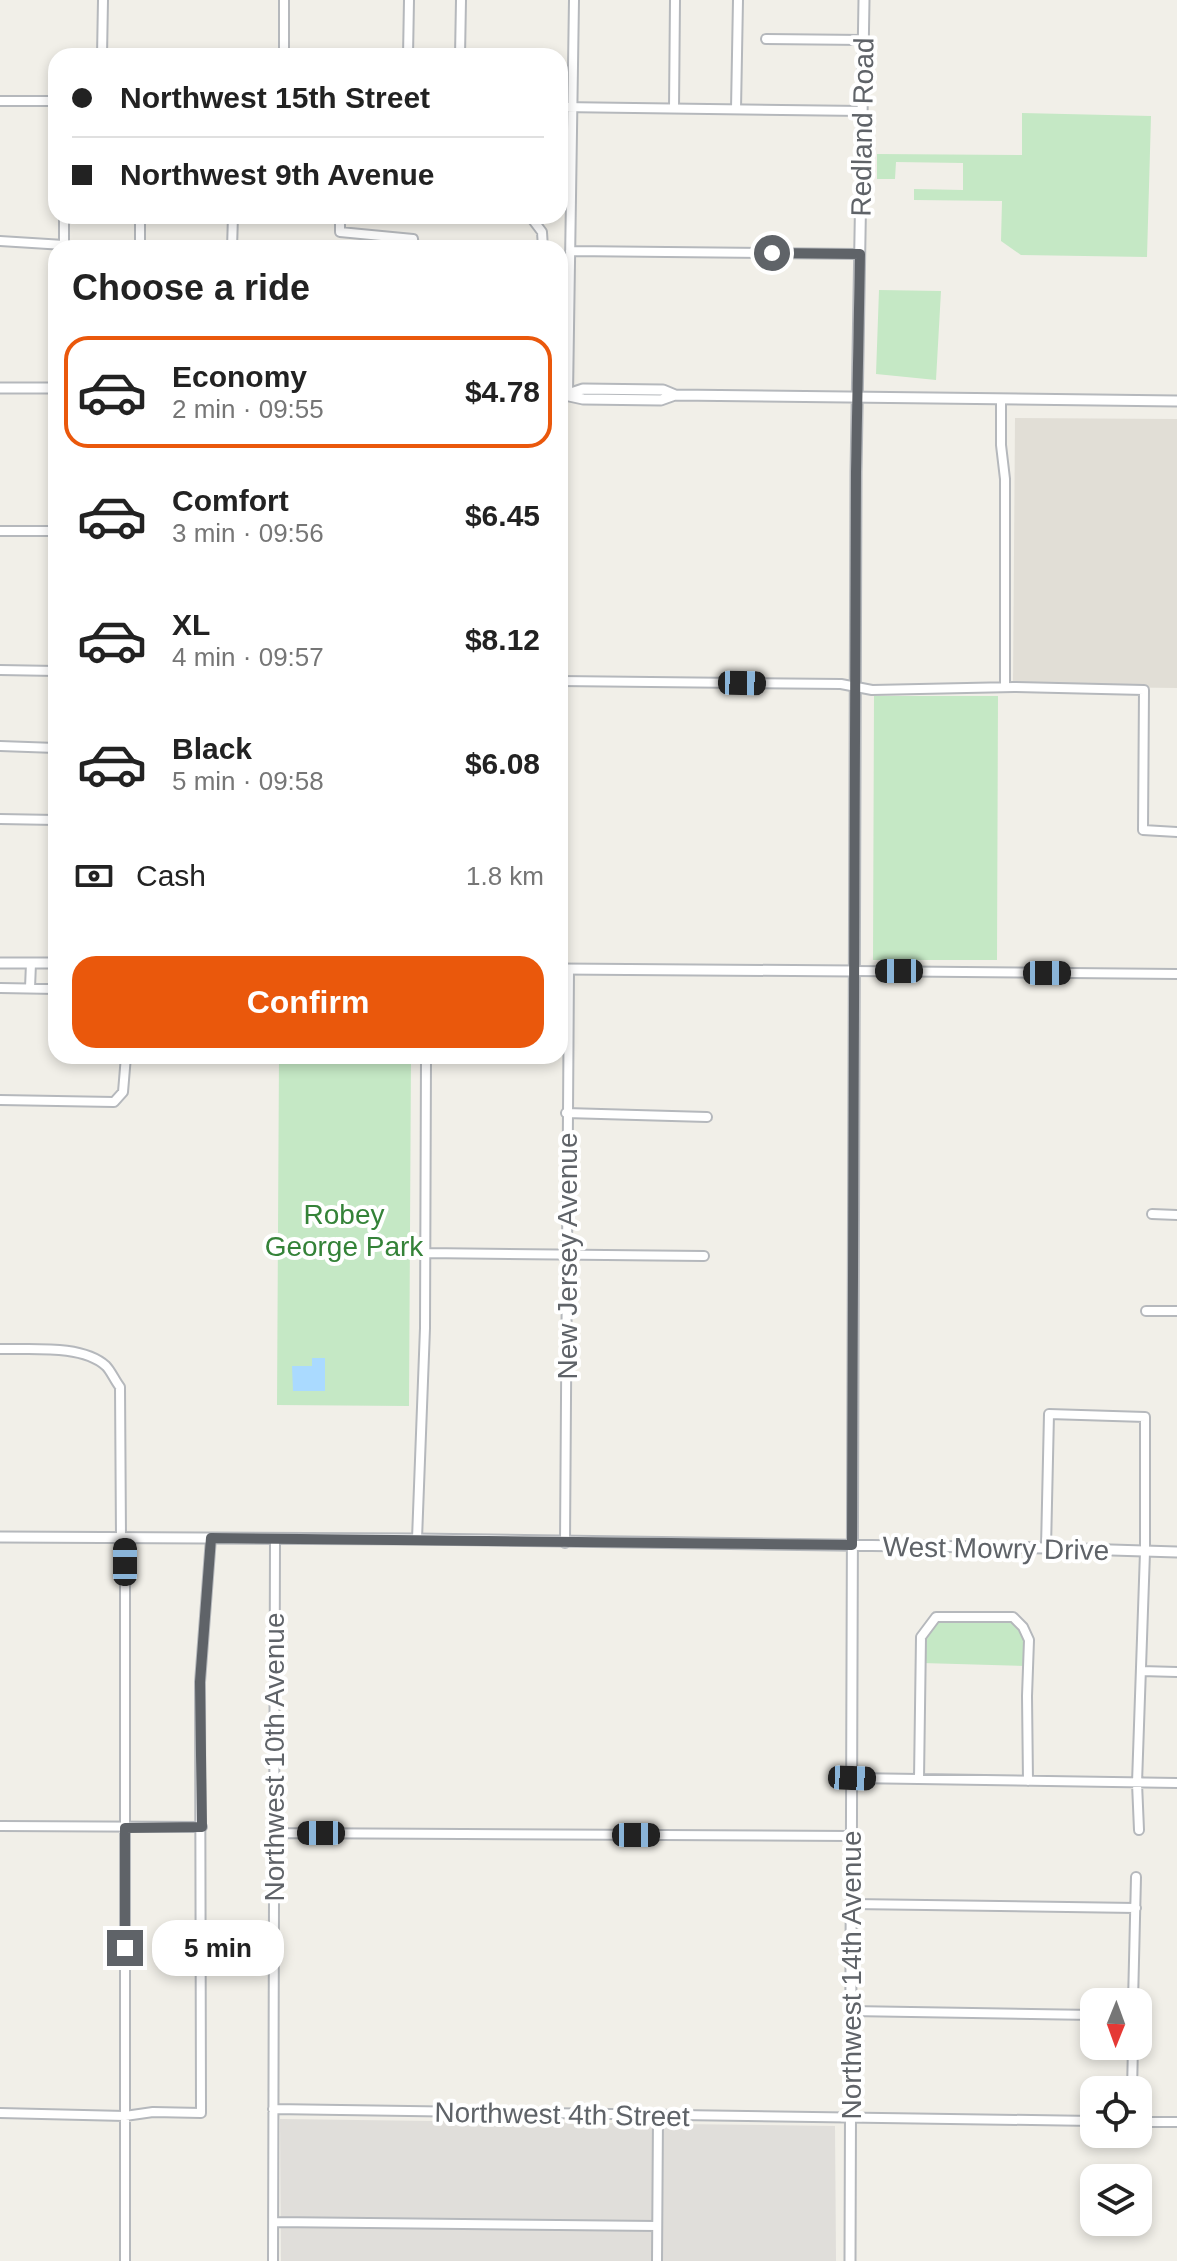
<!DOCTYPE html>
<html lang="en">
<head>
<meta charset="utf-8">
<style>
  body { margin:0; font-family:Helvetica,sans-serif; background:#f2f2f2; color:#222; height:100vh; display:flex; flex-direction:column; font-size:30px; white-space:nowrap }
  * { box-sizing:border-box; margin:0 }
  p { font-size:26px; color:#767676 }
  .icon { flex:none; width:44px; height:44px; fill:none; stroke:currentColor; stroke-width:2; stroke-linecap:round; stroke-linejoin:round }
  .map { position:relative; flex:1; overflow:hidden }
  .sheet { position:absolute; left:48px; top:240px; width:520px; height:824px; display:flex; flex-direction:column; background:#fff; border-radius:24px; box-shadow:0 4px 12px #0003 }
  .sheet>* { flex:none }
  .top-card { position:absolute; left:48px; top:48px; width:520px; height:176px; border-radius:24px; box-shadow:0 4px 12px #0003; display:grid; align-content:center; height:176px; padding:0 24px; background:#fff }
  .needle { width:52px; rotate:181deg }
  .controls { position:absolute; left:1080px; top:1988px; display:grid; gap:16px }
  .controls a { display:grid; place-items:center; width:72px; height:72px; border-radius:16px; background:#fff; box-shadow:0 4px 12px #0003; font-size:40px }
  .end { position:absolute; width:36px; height:36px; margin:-18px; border:10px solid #5f6368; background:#fff; box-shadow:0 0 0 4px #fff }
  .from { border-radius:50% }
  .bubble { position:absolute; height:56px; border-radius:24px; background:#fff; box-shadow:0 4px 12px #0003; font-size:26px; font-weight:700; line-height:56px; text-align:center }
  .car { position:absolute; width:24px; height:48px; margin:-24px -12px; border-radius:10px; box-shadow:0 0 6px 2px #0007; background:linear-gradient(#222 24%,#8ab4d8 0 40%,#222 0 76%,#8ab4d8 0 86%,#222 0) }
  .top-card b { display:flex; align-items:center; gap:28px; height:76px; font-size:30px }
  .top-card b+b { border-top:2px solid #e0e0e0 }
  .top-card i { width:20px; height:20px; background:#222 }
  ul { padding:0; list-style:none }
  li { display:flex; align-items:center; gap:24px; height:112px; margin:0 16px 12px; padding:0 8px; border:4px solid transparent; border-radius:24px }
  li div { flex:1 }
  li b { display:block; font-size:30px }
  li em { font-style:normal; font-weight:700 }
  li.selected { border-color:#ea580c }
  li>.icon { width:72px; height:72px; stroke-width:1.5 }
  h2 { padding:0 24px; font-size:36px; line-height:96px }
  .pay { display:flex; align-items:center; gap:20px; height:88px; padding:0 24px; font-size:30px }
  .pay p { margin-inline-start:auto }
  .primary-button { display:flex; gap:16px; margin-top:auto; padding:16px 24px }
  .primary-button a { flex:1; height:92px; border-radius:24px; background:#ea580c; color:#fff; font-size:32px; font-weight:700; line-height:92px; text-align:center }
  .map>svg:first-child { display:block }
</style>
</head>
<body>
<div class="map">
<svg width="1177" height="2261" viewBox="0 0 1177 2261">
  <rect width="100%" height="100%" fill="#f1efe8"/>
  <path fill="#e0deda" d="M280,2119L835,2126L836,2261H281Z"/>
  <path fill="#e1ded6" d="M1015,418L1177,419V688L1013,686Z"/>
  <path fill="#c5e8c5" d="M1022,113L1151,116L1147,257L1021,255L1001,241L1002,201L914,200V189L963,190V163L896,162L895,179H877V154L1022,155Z
    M879,290L941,291L936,380L876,374Z
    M874,696H998L997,960H873Z
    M279,1056H411L409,1406L277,1405Z
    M937,1618L1013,1619L1028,1641L1027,1666L922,1663L923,1638Z"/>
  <path fill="#aadaff" d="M312,1358H325V1391H293L292,1366H312Z"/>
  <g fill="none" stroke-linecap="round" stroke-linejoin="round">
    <defs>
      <path id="minor" d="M766,39L863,40
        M102,56L103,0
        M284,56V0
        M408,56L409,0
        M460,56L461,0
        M0,101H56
        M560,107L862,111
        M674,108L675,0
        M736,109L738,0
        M340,216V232L413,239L414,248
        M530,216L542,232L543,248
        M0,241L64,245
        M64,247V216
        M140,248V216
        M232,248L233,216
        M570,251L860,254
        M568,394L574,0
        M1001,399V445L1005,479V687
        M0,531H56
        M0,670L56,671
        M560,681L841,684L872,690L1014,687L1144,690L1143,830L1177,832
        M0,746L56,748
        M0,819L56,820
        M855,971L1177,974
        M0,988L56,989
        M30,988L31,963
        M0,1100L114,1102L123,1092L126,1056
        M566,1113L707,1117
        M1152,1214L1177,1215
        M425,1253L704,1256
        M1146,1311H1177
        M0,1349C30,1350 82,1344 106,1366C111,1371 115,1381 120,1387L121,1538
        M417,1539L425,1328L426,1056
        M565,1543L569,969
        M1046,1548L1049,1414L1145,1417V1552L1137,1783L1139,1830
        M1141,1671L1177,1672
        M852,1778L1177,1783
        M919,1779L921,1637L936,1617H1013L1023,1627L1029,1640L1027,1696L1028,1781
        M0,1826L202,1827
        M274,1833L852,1836
        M852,1904L1136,1908
        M1133,2002L1136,1877
        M850,2011L1094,2015
        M1132,2090L1133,2046
        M273,2109L1094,2121
        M0,2113L125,2116L153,2112L201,2113L200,1682L211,1538
        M1138,2122H1177
        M274,2222L657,2226
        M125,2261V1538
        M273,2261L275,1540
        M657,2261L658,2116"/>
      <path id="tertiary" d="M0,388H56
        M560,394L583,399L661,400L675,395L1177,401
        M568,394L583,389L663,390L675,395
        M0,963H56
        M560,969L855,971
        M0,1537L417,1539L1046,1548L1177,1552
        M850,2261L856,472L864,0"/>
    </defs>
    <use href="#minor" stroke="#b5b8bc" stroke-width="12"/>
    <use href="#tertiary" stroke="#b5b8bc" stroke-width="13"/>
    <use href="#minor" stroke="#fff" stroke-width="8"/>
    <use href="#tertiary" stroke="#fff" stroke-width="9"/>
  </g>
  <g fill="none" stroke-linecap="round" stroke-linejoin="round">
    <path stroke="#5f6368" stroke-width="10" d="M125,1948V1828L202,1827L200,1682L211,1538L852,1545L856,472L860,254L772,253"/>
  </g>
  <g text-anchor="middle" stroke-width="8" stroke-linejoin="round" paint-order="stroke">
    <g font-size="28" fill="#5f6368" stroke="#fff">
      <text transform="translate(862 127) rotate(-89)" y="10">Redland Road</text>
      <text transform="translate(567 1256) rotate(-90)" y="10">New Jersey Avenue</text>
      <text transform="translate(996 1548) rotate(1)" y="10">West Mowry Drive</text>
      <text transform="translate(274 1757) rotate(-90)" y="10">Northwest 10th Avenue</text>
      <text transform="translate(851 1975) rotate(-90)" y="10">Northwest 14th Avenue</text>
      <text transform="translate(562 2114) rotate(1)" y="10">Northwest 4th Street</text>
    </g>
    <g font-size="28" fill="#348238" stroke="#fff">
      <text x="344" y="1224">Robey<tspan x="344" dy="32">George Park</tspan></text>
    </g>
  </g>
</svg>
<div class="controls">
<a><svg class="needle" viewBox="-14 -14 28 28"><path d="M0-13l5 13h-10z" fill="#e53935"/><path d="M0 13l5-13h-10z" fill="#767676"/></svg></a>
<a><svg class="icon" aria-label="locate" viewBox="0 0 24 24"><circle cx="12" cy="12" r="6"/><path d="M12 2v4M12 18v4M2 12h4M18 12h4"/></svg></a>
<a><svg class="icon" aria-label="layers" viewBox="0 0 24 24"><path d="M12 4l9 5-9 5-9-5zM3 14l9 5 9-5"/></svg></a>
</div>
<i class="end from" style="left:772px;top:253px"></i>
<i class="end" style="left:125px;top:1948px"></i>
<div class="bubble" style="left:152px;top:1920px;width:132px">5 min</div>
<i class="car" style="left:742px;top:683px;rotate:91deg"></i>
<i class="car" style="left:899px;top:971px;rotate:270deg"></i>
<i class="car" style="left:1047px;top:973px;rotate:90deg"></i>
<i class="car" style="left:125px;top:1562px;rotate:0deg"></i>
<i class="car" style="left:852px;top:1778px;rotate:92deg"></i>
<i class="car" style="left:321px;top:1833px;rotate:270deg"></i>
<i class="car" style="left:636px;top:1835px;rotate:90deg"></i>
<div class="top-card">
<b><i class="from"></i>Northwest 15th Street</b>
<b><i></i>Northwest 9th Avenue</b>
</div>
<section class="sheet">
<h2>Choose a ride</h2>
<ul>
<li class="selected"><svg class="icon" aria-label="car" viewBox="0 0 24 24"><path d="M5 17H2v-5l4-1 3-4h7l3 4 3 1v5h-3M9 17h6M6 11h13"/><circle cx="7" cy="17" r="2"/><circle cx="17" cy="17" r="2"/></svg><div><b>Economy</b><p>2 min · 09:55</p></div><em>$4.78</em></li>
<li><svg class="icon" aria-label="car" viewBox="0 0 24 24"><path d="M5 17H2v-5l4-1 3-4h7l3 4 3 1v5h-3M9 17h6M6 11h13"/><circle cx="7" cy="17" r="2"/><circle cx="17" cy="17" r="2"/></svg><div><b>Comfort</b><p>3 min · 09:56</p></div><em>$6.45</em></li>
<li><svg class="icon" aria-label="car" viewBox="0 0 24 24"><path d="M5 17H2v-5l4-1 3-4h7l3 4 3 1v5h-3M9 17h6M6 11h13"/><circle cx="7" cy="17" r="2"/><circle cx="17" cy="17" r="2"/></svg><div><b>XL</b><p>4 min · 09:57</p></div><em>$8.12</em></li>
<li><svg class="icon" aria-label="car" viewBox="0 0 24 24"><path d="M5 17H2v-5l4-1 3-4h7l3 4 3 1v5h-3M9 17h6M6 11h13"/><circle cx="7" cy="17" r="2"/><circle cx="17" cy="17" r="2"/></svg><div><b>Black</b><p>5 min · 09:58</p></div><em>$6.08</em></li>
</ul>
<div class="pay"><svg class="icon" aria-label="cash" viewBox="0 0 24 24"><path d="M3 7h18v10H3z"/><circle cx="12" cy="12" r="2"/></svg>Cash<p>1.8 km</p></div>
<div class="primary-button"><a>Confirm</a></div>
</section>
</div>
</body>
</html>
